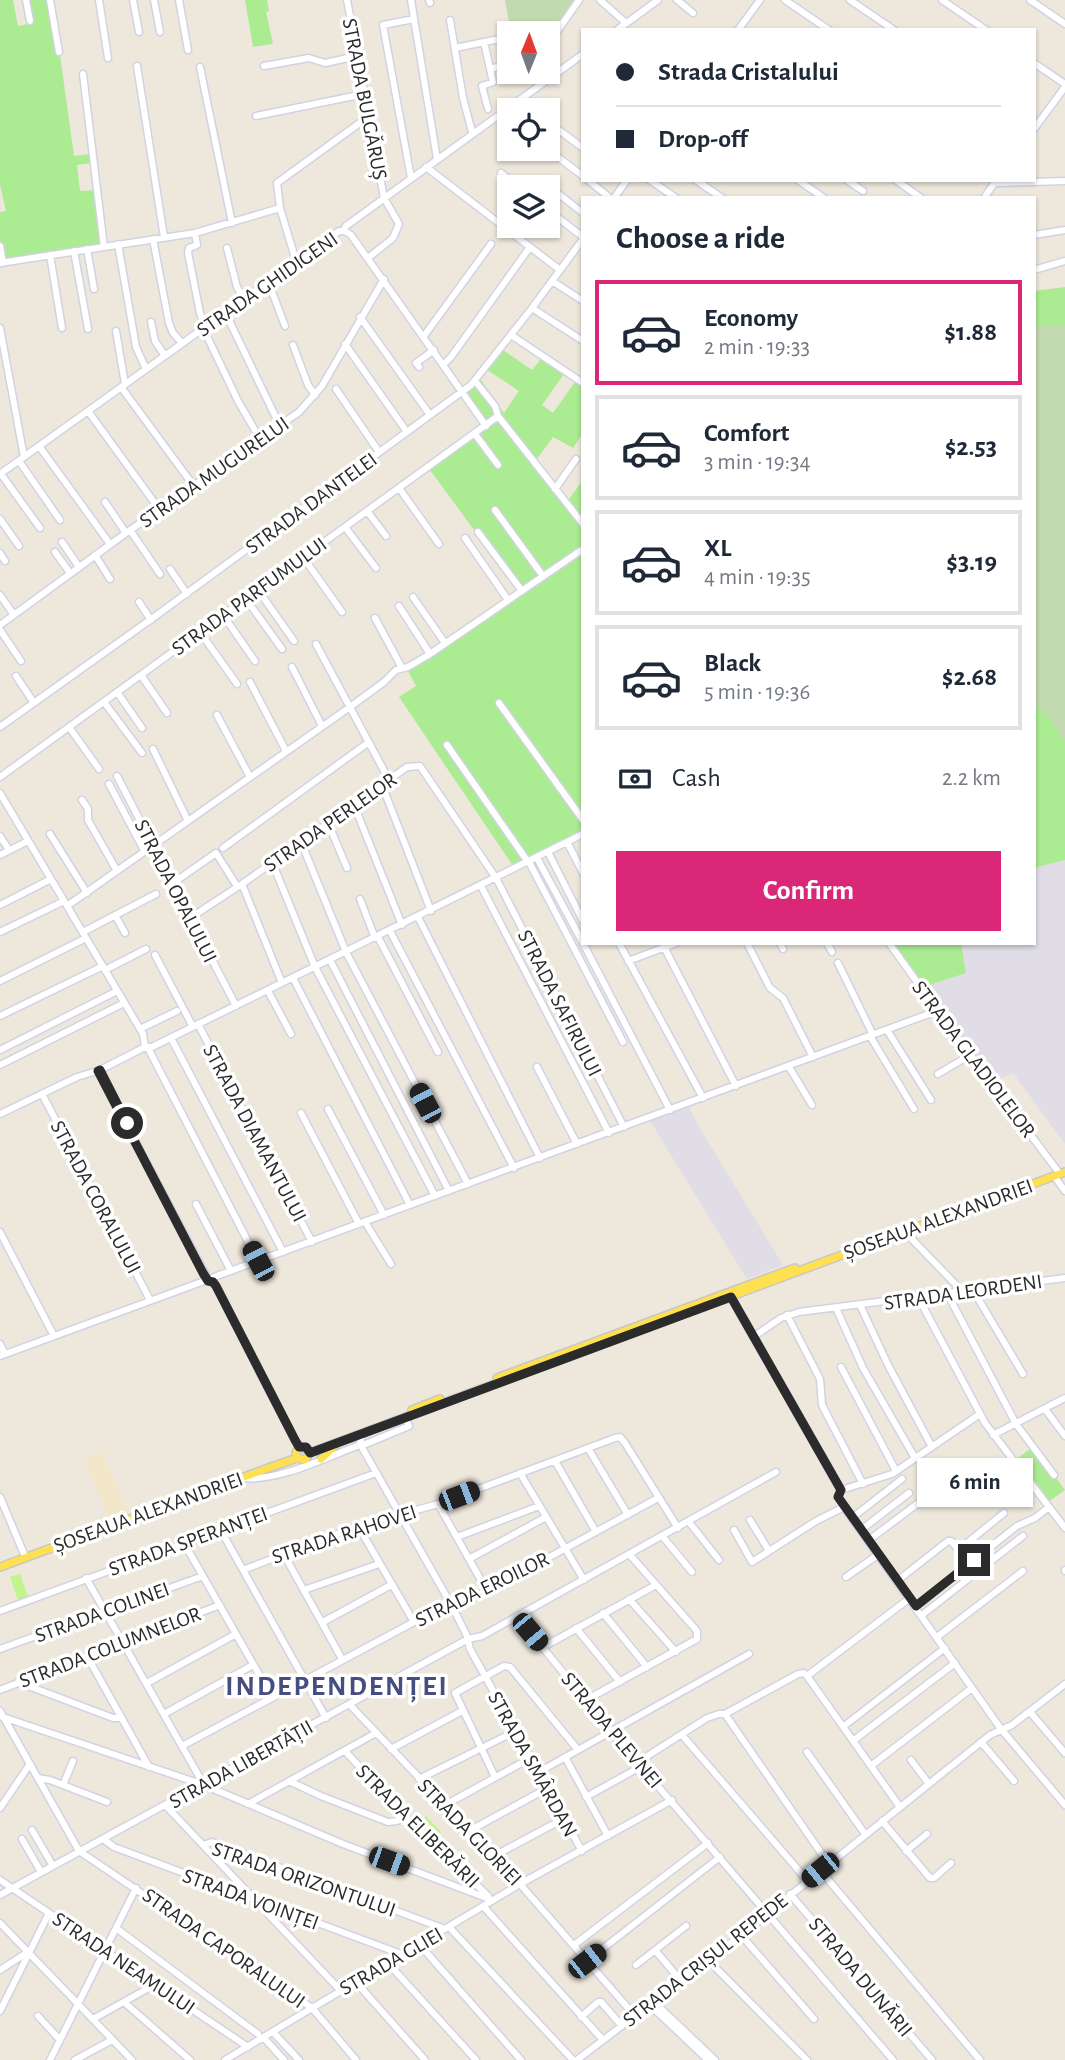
<!DOCTYPE html>
<html lang="en">
<head>
<meta charset="utf-8">
<style>
  body { margin:0; font-family:"Alegreya Sans",sans-serif; background:#f2f2f3; color:#1f2937; height:100vh; display:flex; flex-direction:column; font-size:26px; white-space:nowrap }
  * { box-sizing:border-box; margin:0 }
  p { font-size:23px; color:#747a83 }
  .icon { flex:none; width:38px; height:38px; fill:none; stroke:currentColor; stroke-width:2; stroke-linecap:round; stroke-linejoin:round }
  .map { position:relative; flex:1; overflow:hidden }
  .sheet { position:absolute; left:581px; top:196px; width:455px; height:749px; display:flex; flex-direction:column; background:#fff; border-radius:0px; box-shadow:0 2px 5px #0004 }
  .sheet>* { flex:none }
  .hud { position:absolute; left:581px; top:28px; width:455px; height:154px; border-radius:0px; box-shadow:0 2px 5px #0004; display:grid; align-content:center; height:154px; padding:0 35px; background:#fff }
  .needle { width:46px; rotate:1deg }
  .fabs { position:absolute; left:497px; top:21px; display:grid; gap:14px }
  .fabs a { display:grid; place-items:center; width:63px; height:63px; border-radius:0px; background:#fff; box-shadow:0 2px 5px #0004; font-size:35px }
  .end { position:absolute; width:32px; height:32px; margin:-16px; border:9px solid #2b2b2b; background:#fff; box-shadow:0 0 0 4px #fff }
  .from { border-radius:50% }
  .bubble { position:absolute; height:49px; border-radius:0px; background:#fff; box-shadow:0 2px 5px #0004; font-size:23px; font-weight:600; line-height:49px; text-align:center }
  .car { position:absolute; width:21px; height:42px; margin:-21px -10px; border-radius:9px; box-shadow:0 0 5px 2px #0007; background:linear-gradient(#222 24%,#8ab4d8 0 40%,#222 0 76%,#8ab4d8 0 86%,#222 0) }
  .hud b { display:flex; align-items:center; gap:24px; height:66px; font-size:26px }
  .hud b+b { border-top:2px solid #e0e1e3 }
  .hud i { width:18px; height:18px; background:#1f2937 }
  ul { padding:0; list-style:none }
  li { display:flex; align-items:center; gap:21px; height:105px; margin:0 14px 10px; padding:0 21px; border:4px solid #e0e1e3; border-radius:0px }
  li div { flex:1 }
  li b { display:block; font-size:26px }
  li em { font-style:normal; font-weight:600 }
  li.current { border-color:#db2777 }
  li>.icon { width:63px; height:63px; stroke-width:1.5 }
  h2 { padding:0 35px; font-size:32px; line-height:84px }
  .pay { display:flex; align-items:center; gap:18px; height:77px; padding:0 35px; font-size:26px }
  .pay p { margin-inline-start:auto }
  .cta { display:flex; gap:14px; margin-top:auto; padding:14px 35px }
  .cta a { flex:1; height:80px; border-radius:0px; background:#db2777; color:#fff; font-size:28px; font-weight:600; line-height:80px; text-align:center }
  .map>svg:first-child { display:block }
</style>
</head>
<body>
<div class="map">
<svg width="1065" height="2060" viewBox="0 0 1065 2060">
  <rect width="100%" height="100%" fill="#eee7dc"/>
  <path fill="#e0dde6" d="M1065,860V1144L1013,1073L995,1081L924,987L966,973L961,943H1034V868Z
    M689,1107L698,1125L783,1265L747,1279L650,1121Z"/>
  <path fill="#f2e7c9" d="M103,1451L127,1511L108,1517L84,1459Z"/>
  <path fill="#abeb92" d="M0,0H13L18,26L33,23L29,0H48L57,55H60L74,156L91,154L92,163L77,165L80,191L95,190L101,245L0,260V212L6,211L0,185Z
    M245,0H267L269,11L266,12L273,44L253,47Z
    M1065,287V860L1034,868V500L1058,326L1034,325V291Z
    M503,350L532,370L541,359L564,374L542,405L553,413L575,382L583,387V433L573,448L553,437L534,463L564,506L583,480V831L513,866L399,697L416,686L408,671L519,591L430,470L488,426L463,386L477,374L504,413L519,391L487,370Z
    M894,943H961L966,973L924,987Z
    M1033,1447L1065,1490L1048,1502L1016,1459Z"/>
  <path fill="#c3dab1" d="M505,0H574L553,32L511,33Z
    M1034,325H1065V742L1046,713L1034,704Z"/>
  <path fill="#c2f38d" d="M20,1574L28,1596L18,1600L10,1577Z
    M426,1816L441,1832L433,1839L419,1824Z"/>
  <g fill="none" stroke-linecap="round" stroke-linejoin="round">
    <defs>
      <path id="minor" d="M26,0L30,21
        M50,0L59,52
        M99,0L108,58
        M133,0L139,32
        M154,0L160,32
        M179,0L188,50
        M347,0L384,198L399,224L393,238L368,258
        M411,0L437,159
        M429,0L430,3
        M600,0L626,23
        M677,0L693,13
        M785,0L829,30
        M850,0L894,30
        M942,0L986,30
        M1030,0L1065,24
        M450,20L463,98L472,132
        M617,30L658,0
        M738,30L760,0
        M548,36L556,33L579,0
        M484,42L490,69L509,64
        M455,48L509,37
        M1034,63L1065,84
        M137,66L164,237
        M264,66L309,58L325,63L357,56
        M200,67L232,223
        M83,74L104,247
        M519,100L532,110
        M488,109L482,86L493,82L490,69
        M256,116L364,94
        M548,122L583,148
        M1034,129L1065,87
        M547,149L583,176
        M426,167L560,270
        M501,173L519,187
        M411,178L383,25L414,19
        M588,180L610,198
        M650,180L676,198
        M696,180L722,198
        M798,180L824,198
        M847,180L863,191
        M896,180L921,198
        M995,183L1065,181
        M551,188L583,213
        M614,198L627,180
        M984,198L995,182
        M548,210L583,237
        M343,231L346,226L583,54
        M195,233L197,245L189,248L188,253L200,313L205,327
        M1034,235L1065,230
        M153,239L169,323L173,333L182,343
        M118,244L136,347L146,369
        M0,246L3,263
        M227,248L237,287L244,299
        M87,249L94,289
        M74,251L88,329
        M50,255L62,328
        M296,261L280,208L277,183L368,117
        M0,263L195,233L280,208
        M1034,270L1065,261
        M268,281L285,326
        M552,281L583,301
        M532,308L583,341
        M225,312L280,426
        M360,317L430,415
        M151,322L155,341L165,356
        M0,328L24,457
        M203,328L238,401L260,439
        M116,331L125,384
        M511,335L583,383
        M424,336L491,244
        M345,344L407,432
        M293,345L308,385L315,395
        M444,364L451,357L530,247
        M419,367L416,363L434,350
        M475,381L495,406L498,416L583,524
        M121,387L193,485
        M336,389L379,452
        M88,411L159,509
        M475,434L498,465
        M39,446L110,544
        M19,461L60,520
        M0,474L339,231H345L351,235L486,426
        M1,474L40,528
        M399,488L439,544
        M555,489L576,459
        M105,502L126,533
        M495,510L543,576
        M367,511L386,536
        M0,519L19,546
        M345,527L376,568
        M130,530L160,574
        M478,532L522,591
        M465,538L508,600
        M62,542L79,567
        M55,552L70,573
        M0,553L5,561
        M95,555L110,579
        M303,557L342,612
        M170,569L187,594
        M258,590L294,641
        M0,595L14,615
        M413,597L445,643
        M246,599L282,649
        M139,602L151,620
        M399,606L430,654
        M223,615L255,661
        M375,618L402,668
        M0,625L126,533L299,412L322,386L384,279
        M0,630L21,661
        M200,632L237,684
        M316,644L389,780
        M292,667L322,726
        M141,675L167,713
        M16,676L34,703
        M250,682L286,751
        M117,692L142,728
        M104,702L142,753
        M499,703L583,820
        M217,715L250,777
        M0,727L157,615L471,385L532,308L583,239
        M69,727L99,769
        M447,745L528,862
        M153,749L188,821
        M117,776L236,1006
        M0,777L498,416
        M109,784L145,852
        M382,785L431,911
        M0,793L143,1034L145,1047
        M82,800L88,809V820L117,871
        M354,805L402,925
        M328,823L347,868
        M50,834L87,893
        M0,836L9,850
        M301,842L346,952L468,1184
        M567,842L583,873
        M223,848L369,742
        M548,852L583,921
        M0,855L28,841
        M537,858L583,943
        M272,862L315,967L435,1196
        M529,862L623,1042
        M173,883L216,853L235,883
        M242,884L282,983
        M481,886L609,1133
        M360,899L375,938
        M0,905L51,879
        M67,906L350,707L384,682L396,670L408,667L430,654L583,549
        M115,915L125,933
        M418,917L540,1158
        M190,918L242,884L407,767L420,766L496,878L624,1127
        M390,931L514,1168
        M0,932L64,901
        M83,932L156,894
        M378,937L438,1052
        M583,943L670,1110
        M619,943L703,1098
        M747,943L770,988L783,998L813,1057
        M780,943L783,949
        M827,943L832,952
        M889,943L945,1021L1060,1174
        M664,947L736,1086
        M155,955L193,1027
        M330,960L449,1191
        M628,961L676,943
        M838,963L873,1035
        M105,970L146,949
        M293,978L410,1205
        M0,981L86,938
        M268,991L291,1034
        M0,1016L103,966
        M198,1024L312,1242
        M140,1029L177,1011
        M887,1030L931,1100
        M870,1036L914,1109
        M171,1038L283,1252
        M148,1048L258,1261
        M0,1050L117,991
        M0,1065L124,1003
        M537,1067L577,1144
        M789,1067L812,1105
        M98,1071L207,1277
        M938,1074L970,1055
        M42,1094L150,1300
        M328,1109L384,1215
        M301,1113L359,1224
        M0,1114L77,1077L100,1070L145,1047H152L583,834
        M1054,1176L1065,1191
        M196,1204L231,1271
        M365,1222L391,1264
        M904,1231L962,1291
        M0,1232L54,1336
        M214,1277L937,1011
        M213,1281L299,1447
        M973,1290L1023,1374
        M947,1293L1016,1424L1054,1475
        M731,1297L841,1490L838,1495L844,1507L1001,1729L1065,1805
        M918,1297L985,1423L1065,1528
        M860,1305L888,1365L932,1447
        M836,1308L863,1368L915,1458
        M787,1315L820,1379L822,1405L863,1484
        M753,1337L781,1318L799,1312L1065,1278
        M0,1344L5,1354
        M0,1356L207,1280
        M841,1367L896,1471
        M1045,1409L1065,1436
        M362,1433L360,1444L452,1606L467,1636L470,1649L582,1851
        M993,1435L1065,1398
        M361,1446L409,1426L405,1418
        M588,1448L628,1515
        M555,1461L596,1532
        M520,1473L584,1580
        M242,1478C279,1482 326,1457 360,1445
        M841,1490L892,1474L980,1414
        M0,1497L24,1554
        M438,1504L487,1591
        M852,1518L902,1479
        M750,1520L769,1551
        M689,1522L719,1560
        M358,1526L414,1622
        M220,1529L326,1718
        M734,1530L752,1562L816,1521L844,1507
        M861,1530L909,1493
        M457,1537L539,1506
        M663,1537L692,1572
        M869,1540L957,1474
        M184,1543L272,1697
        M283,1553L342,1659
        M469,1559L546,1517
        M243,1570L358,1526L438,1504L615,1438L620,1437L625,1443L678,1528
        M1065,1571V1570
        M846,1577L879,1554
        M86,1578L204,1785
        M897,1581L948,1541H951L957,1548L962,1547L1004,1513
        M304,1590L379,1564
        M629,1599L676,1652
        M916,1606L1017,1526L1035,1518L1049,1507
        M0,1611L376,1473
        M603,1613L647,1667
        M922,1615L1023,1536
        M517,1616L614,1735L893,2060
        M323,1622L391,1585
        M576,1628L620,1682
        M937,1637L1023,1571
        M543,1647L656,1585
        M0,1649L203,1576
        M87,1656L149,1767
        M807,1676L900,1807
        M807,1676L910,1598
        M18,1682L113,1718H122
        M147,1683L236,1634
        M0,1690L220,1605
        M586,1700L697,1639V1631L630,1555
        M350,1705L520,1884L635,2016
        M0,1711L79,1851L312,2008L356,2060
        M1030,1712L1065,1753
        M164,1714L253,1665
        M725,1714L828,1863
        M0,1716L204,1785L343,1844L492,1900
        M844,1726L945,1648
        M682,1735L807,1880
        M854,1740L955,1663
        M981,1742L1014,1781
        M182,1746L414,1622L487,1591L658,1498
        M391,1749L462,1711
        M345,1751L404,1815L488,1896
        M807,1752L865,1834
        M565,1757L608,1836
        M911,1760L929,1784
        M638,1762L707,1718L719,1714H725L798,1674L804,1673L807,1676
        M872,1765L972,1688
        M537,1773L749,1654
        M495,1777L455,1693L504,1666L510,1667L578,1750
        M38,1778L50,1780L107,1802
        M419,1779L514,1732
        M289,1781L321,1796L388,1822L397,1821L404,1815
        M63,1785L73,1761
        M586,1797L642,1766
        M248,1804L376,1733
        M445,1805L529,1759
        M166,1806L340,1990
        M0,1808L30,1764
        M882,1821L930,1878H934L951,1863
        M32,1830L53,1866
        M469,1831L546,1789
        M22,1839L41,1872
        M103,1839L114,1847L401,1954
        M203,1845L212,1842L445,1929
        M906,1851L927,1834
        M494,1856L563,1819
        M820,1870L980,2060
        M0,1880L248,2047
        M790,1894L932,2060
        M0,1895L468,1639L482,1636L776,1472
        M483,1906L603,2040
        M0,1923L132,2060
        M449,1927L573,2060
        M116,1928L258,2034
        M741,1935L814,2019
        M419,1944L521,2060
        M574,1945L708,1843
        M655,1950L681,1981
        M708,1960L807,2060
        M587,1961L720,1857
        M387,1962L476,2060
        M636,1965L686,1926
        M0,1970L28,1952
        M355,1981L425,2060
        M124,2002L190,2060
        M654,2002L715,2060
        M650,2005L708,2060
        M0,2011L49,1913
        M38,2016L60,2040
        M581,2017L598,2002H601L622,2026
        M93,2019L156,1984
        M273,2032L299,2060
        M264,2038L284,2060
        M50,2060L136,1888
        M75,2060L112,2040
        M225,2060L520,1884L672,1800
        M577,2060L741,1935L990,1735L1012,1725L1065,1684"/>
      <path id="major" d="M497,1378L795,1268
        M412,1410L440,1399
        M296,1453L299,1447L308,1449
        M321,1459L336,1445
        M0,1567L274,1466L297,1458L305,1460L310,1453L347,1439L1065,1172"/>
    </defs>
    <use href="#minor" stroke="#d1d3e5" stroke-width="9"/>
    <use href="#major" stroke="#c8c8c8" stroke-width="10"/>
    <use href="#minor" stroke="#fff" stroke-width="6"/>
    <use href="#major" stroke="#ffe050" stroke-width="7"/>
  </g>
  <g fill="none" stroke-linecap="round" stroke-linejoin="round">
    <path stroke="#2b2b2b" stroke-width="9" d="M127,1123L100,1070L98,1071L203,1273L208,1281L213,1282L216,1286L295,1440L299,1447H306L310,1453L731,1297L841,1490L838,1497L916,1606L974,1560"/>
  </g>
  <g text-anchor="middle" stroke-width="7" stroke-linejoin="round" paint-order="stroke">
    <g font-size="21" fill="#2b2b2b" stroke="#fff">
      <text transform="translate(365 99) rotate(79)" y="7">STRADA BULGĂRUȘ</text>
      <text transform="translate(267 284) rotate(-35)" y="7">STRADA GHIDIGENI</text>
      <text transform="translate(214 472) rotate(-35)" y="7">STRADA MUGURELUI</text>
      <text transform="translate(311 503) rotate(-36)" y="7">STRADA DANTELEI</text>
      <text transform="translate(249 596) rotate(-36)" y="7">STRADA PARFUMULUI</text>
      <text transform="translate(330 822) rotate(-35)" y="7">STRADA PERLELOR</text>
      <text transform="translate(176 891) rotate(63)" y="7">STRADA OPALULUI</text>
      <text transform="translate(560 1003) rotate(63)" y="7">STRADA SAFIRULUI</text>
      <text transform="translate(974 1059) rotate(53)" y="7">STRADA GLADIOLELOR</text>
      <text transform="translate(255 1133) rotate(62)" y="7">STRADA DIAMANTULUI</text>
      <text transform="translate(96 1197) rotate(62)" y="7">STRADA CORALULUI</text>
      <text transform="translate(938 1219) rotate(-20)" y="7">ȘOSEAUA ALEXANDRIEI</text>
      <text transform="translate(963 1292) rotate(-8)" y="7">STRADA LEORDENI</text>
      <text transform="translate(148 1512) rotate(-20)" y="7">ȘOSEAUA ALEXANDRIEI</text>
      <text transform="translate(344 1534) rotate(-18)" y="7">STRADA RAHOVEI</text>
      <text transform="translate(188 1541) rotate(-20)" y="7">STRADA SPERANȚEI</text>
      <text transform="translate(482 1589) rotate(-26)" y="7">STRADA EROILOR</text>
      <text transform="translate(102 1612) rotate(-20)" y="7">STRADA COLINEI</text>
      <text transform="translate(110 1647) rotate(-21)" y="7">STRADA COLUMNELOR</text>
      <text transform="translate(612 1730) rotate(50)" y="7">STRADA PLEVNEI</text>
      <text transform="translate(241 1764) rotate(-29)" y="7">STRADA LIBERTĂȚII</text>
      <text transform="translate(533 1764) rotate(61)" y="7">STRADA SMÂRDAN</text>
      <text transform="translate(418 1826) rotate(45)" y="7">STRADA ELIBERĂRII</text>
      <text transform="translate(470 1832) rotate(46)" y="7">STRADA GLORIEI</text>
      <text transform="translate(304 1879) rotate(19)" y="7">STRADA ORIZONTULUI</text>
      <text transform="translate(251 1899) rotate(20)" y="7">STRADA VOINȚEI</text>
      <text transform="translate(224 1948) rotate(35)" y="7">STRADA CAPORALULUI</text>
      <text transform="translate(705 1960) rotate(-38)" y="7">STRADA CRIȘUL REPEDE</text>
      <text transform="translate(391 1961) rotate(-30)" y="7">STRADA GLIEI</text>
      <text transform="translate(124 1963) rotate(34)" y="7">STRADA NEAMULUI</text>
      <text transform="translate(861 1977) rotate(50)" y="7">STRADA DUNĂRII</text>
    </g>
    <g font-size="28" font-weight="bold" letter-spacing="2" fill="#464d81" stroke="#fff">
      <text x="337" y="1695">INDEPENDENȚEI</text>
    </g>
  </g>
</svg>
<div class="fabs">
<a><svg class="needle" viewBox="-14 -14 28 28"><path d="M0-13l5 13h-10z" fill="#e53935"/><path d="M0 13l5-13h-10z" fill="#747a83"/></svg></a>
<a><svg class="icon" aria-label="locate" viewBox="0 0 24 24"><circle cx="12" cy="12" r="6"/><path d="M12 2v4M12 18v4M2 12h4M18 12h4"/></svg></a>
<a><svg class="icon" aria-label="layers" viewBox="0 0 24 24"><path d="M12 4l9 5-9 5-9-5zM3 14l9 5 9-5"/></svg></a>
</div>
<i class="end from" style="left:127px;top:1123px"></i>
<i class="end" style="left:974px;top:1560px"></i>
<div class="bubble" style="left:917px;top:1458px;width:116px">6 min</div>
<i class="car" style="left:425px;top:1103px;rotate:332deg"></i>
<i class="car" style="left:258px;top:1261px;rotate:332deg"></i>
<i class="car" style="left:459px;top:1496px;rotate:69deg"></i>
<i class="car" style="left:530px;top:1632px;rotate:140deg"></i>
<i class="car" style="left:389px;top:1861px;rotate:110deg"></i>
<i class="car" style="left:820px;top:1870px;rotate:231deg"></i>
<i class="car" style="left:587px;top:1961px;rotate:52deg"></i>
<div class="hud">
<b><i class="from"></i>Strada Cristalului</b>
<b><i></i>Drop-off</b>
</div>
<section class="sheet">
<h2>Choose a ride</h2>
<ul>
<li class="current"><svg class="icon" aria-label="car" viewBox="0 0 24 24"><path d="M5 17H2v-5l4-1 3-4h7l3 4 3 1v5h-3M9 17h6M6 11h13"/><circle cx="7" cy="17" r="2"/><circle cx="17" cy="17" r="2"/></svg><div><b>Economy</b><p>2 min · 19:33</p></div><em>$1.88</em></li>
<li><svg class="icon" aria-label="car" viewBox="0 0 24 24"><path d="M5 17H2v-5l4-1 3-4h7l3 4 3 1v5h-3M9 17h6M6 11h13"/><circle cx="7" cy="17" r="2"/><circle cx="17" cy="17" r="2"/></svg><div><b>Comfort</b><p>3 min · 19:34</p></div><em>$2.53</em></li>
<li><svg class="icon" aria-label="car" viewBox="0 0 24 24"><path d="M5 17H2v-5l4-1 3-4h7l3 4 3 1v5h-3M9 17h6M6 11h13"/><circle cx="7" cy="17" r="2"/><circle cx="17" cy="17" r="2"/></svg><div><b>XL</b><p>4 min · 19:35</p></div><em>$3.19</em></li>
<li><svg class="icon" aria-label="car" viewBox="0 0 24 24"><path d="M5 17H2v-5l4-1 3-4h7l3 4 3 1v5h-3M9 17h6M6 11h13"/><circle cx="7" cy="17" r="2"/><circle cx="17" cy="17" r="2"/></svg><div><b>Black</b><p>5 min · 19:36</p></div><em>$2.68</em></li>
</ul>
<div class="pay"><svg class="icon" aria-label="cash" viewBox="0 0 24 24"><path d="M3 7h18v10H3z"/><circle cx="12" cy="12" r="2"/></svg>Cash<p>2.2 km</p></div>
<div class="cta"><a>Confirm</a></div>
</section>
</div>
</body>
</html>
